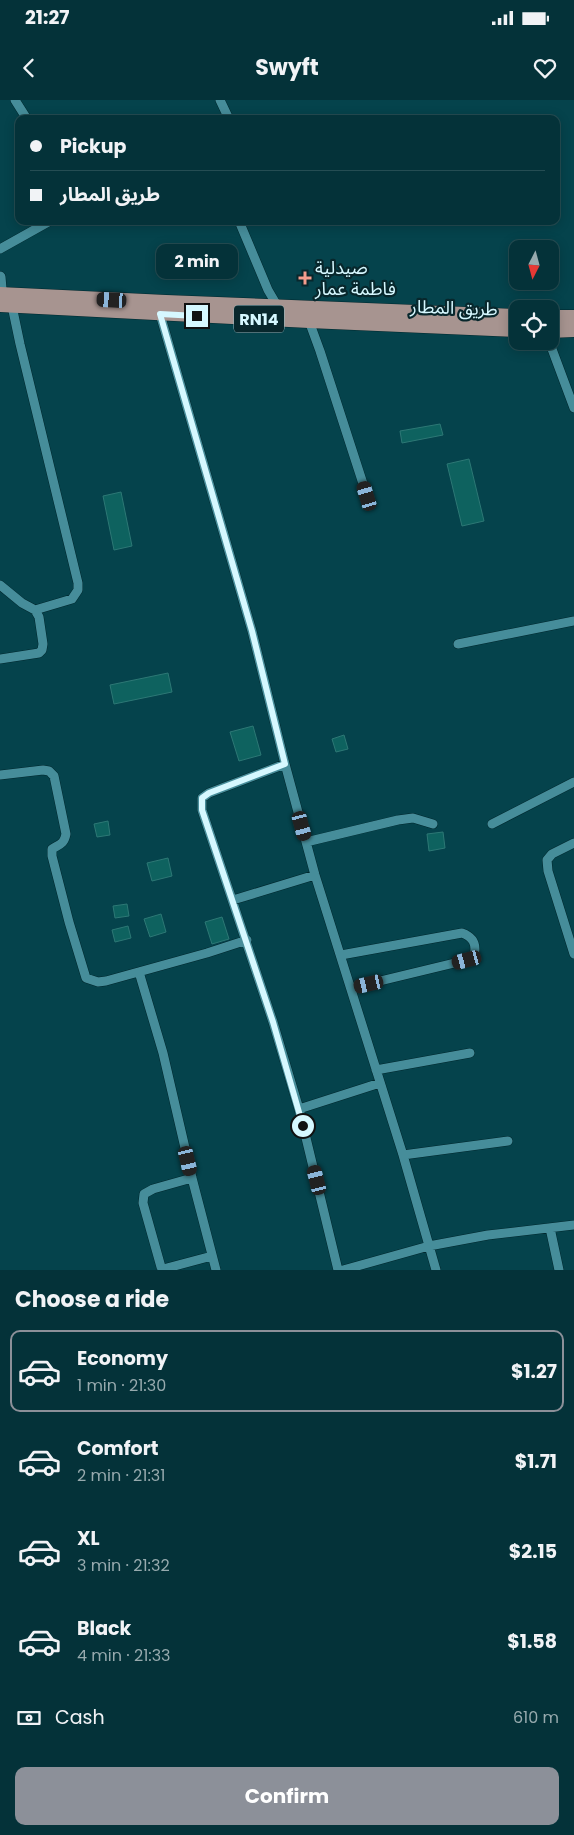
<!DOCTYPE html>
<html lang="en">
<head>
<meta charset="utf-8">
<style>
  body { margin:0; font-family:Poppins,"Noto Sans Arabic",sans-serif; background:#123e44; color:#f1f3f6; height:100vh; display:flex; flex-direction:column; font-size:19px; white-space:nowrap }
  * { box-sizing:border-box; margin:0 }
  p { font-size:16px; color:#97aaae }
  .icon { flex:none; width:28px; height:28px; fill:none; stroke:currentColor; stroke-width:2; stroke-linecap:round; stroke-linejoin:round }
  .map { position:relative; height:1170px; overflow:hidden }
  .details { display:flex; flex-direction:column; background:#043239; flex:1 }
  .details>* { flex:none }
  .hud { position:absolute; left:15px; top:15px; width:545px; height:110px; border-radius:10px; box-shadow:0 2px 12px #0003,0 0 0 1px #254d53; display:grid; align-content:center; height:110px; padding:0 15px; background:#043239 }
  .needle { width:32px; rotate:186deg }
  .fabs { position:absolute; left:509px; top:140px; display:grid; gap:10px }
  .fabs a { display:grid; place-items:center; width:50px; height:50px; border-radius:10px; background:#043239; box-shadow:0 2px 12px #0003,0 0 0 1px #254d53; font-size:25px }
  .end { position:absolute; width:22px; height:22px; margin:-11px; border:6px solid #d6f8ff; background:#111; box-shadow:0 0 0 2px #111 }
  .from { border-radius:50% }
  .bubble { position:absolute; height:35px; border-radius:10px; background:#043239; box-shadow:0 2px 12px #0003,0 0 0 1px #254d53; font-size:16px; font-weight:700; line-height:35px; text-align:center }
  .car { position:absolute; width:15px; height:30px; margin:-15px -8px; border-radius:6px; box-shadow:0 0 4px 1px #0007; background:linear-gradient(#222 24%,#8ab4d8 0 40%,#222 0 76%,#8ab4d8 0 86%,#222 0) }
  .hud b { display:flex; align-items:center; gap:18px; height:48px; font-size:19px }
  .hud b+b { border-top:1px solid #254d53 }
  .hud i { width:12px; height:12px; background:#f1f3f6 }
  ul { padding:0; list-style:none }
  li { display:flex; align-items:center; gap:15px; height:82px; margin:0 10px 8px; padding:0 5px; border:2px solid transparent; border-radius:10px }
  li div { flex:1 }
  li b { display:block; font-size:19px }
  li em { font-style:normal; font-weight:700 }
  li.current { border-color:#8c9099 }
  li>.icon { width:45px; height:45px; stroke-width:1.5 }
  h2 { padding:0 15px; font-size:22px; line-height:60px }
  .pay { display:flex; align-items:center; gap:12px; height:55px; padding:0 15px; font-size:19px }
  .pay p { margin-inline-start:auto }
  .action { display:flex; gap:10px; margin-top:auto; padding:10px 15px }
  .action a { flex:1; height:58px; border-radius:10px; background:#8c9099; color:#fff; font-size:20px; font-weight:700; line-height:58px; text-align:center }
  .status { display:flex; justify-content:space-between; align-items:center; height:35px; padding:0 25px; background:#043239; direction:ltr }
  .status svg { height:14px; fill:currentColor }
  header { display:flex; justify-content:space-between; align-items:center; height:65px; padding:0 15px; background:#043239; font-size:22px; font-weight:700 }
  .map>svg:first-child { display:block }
</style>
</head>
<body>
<div class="status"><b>21:27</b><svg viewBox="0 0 49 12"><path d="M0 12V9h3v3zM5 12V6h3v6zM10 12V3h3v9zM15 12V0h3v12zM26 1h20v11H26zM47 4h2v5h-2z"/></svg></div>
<header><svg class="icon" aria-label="back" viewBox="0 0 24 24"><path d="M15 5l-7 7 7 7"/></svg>Swyft<svg class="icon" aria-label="heart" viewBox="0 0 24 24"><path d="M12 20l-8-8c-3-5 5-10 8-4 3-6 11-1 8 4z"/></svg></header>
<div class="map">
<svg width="574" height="1170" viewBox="0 0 574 1170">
  <rect width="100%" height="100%" fill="#05434c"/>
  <path fill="#0e625f" stroke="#2d7875" d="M440,324L443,335L402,343L400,331Z
    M469,359L484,421L462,426L447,364Z
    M121,392L132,446L114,450L103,396Z
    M168,573L172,592L114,604L110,585Z
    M253,626L261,655L239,661L230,632Z
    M344,635L348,649L336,652L332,639Z
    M108,721L110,735L97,737L94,724Z
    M443,732L445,748L429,751L427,734Z
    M168,758L172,776L152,781L147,763Z
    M127,804L129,816L115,818L113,806Z
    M161,814L166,832L150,837L144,819Z
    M222,817L229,839L212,844L205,822Z
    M128,826L131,838L115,842L112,830Z"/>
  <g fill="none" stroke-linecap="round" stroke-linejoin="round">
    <defs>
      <path id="minor" d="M15,0L27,19
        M220,0L229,19
        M239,121L268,190L278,207
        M0,149L50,121
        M12,206L20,244L78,483V490L72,499L35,510
        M160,214L252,531L285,664L315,775L403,1055L436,1170
        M309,221L320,251L367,396
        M549,241L574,308
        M0,485L22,503L35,510L39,517L43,544L42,550L39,553L0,559
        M458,544L574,521
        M285,664L209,693L202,698V710L273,922L299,1009L338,1170
        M0,675L43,670L49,671L54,676L66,734C64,744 60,744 52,749V756L69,822L86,878L98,882L106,881L207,853L247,840
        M492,724L574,682
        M306,742L398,720L413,718L433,724
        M574,743L552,754L547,760L548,771L574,854
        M233,800L315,775
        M341,855L462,833C473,837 477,844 474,856L467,860L351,888
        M139,872L163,953L192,1078L216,1170
        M376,970L470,953
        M299,1009L380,983
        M403,1055L508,1041
        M192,1078L153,1089L144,1094L143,1103L161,1167L163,1169L212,1156
        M550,1128L559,1170
        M343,1170L429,1146L488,1135L574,1125"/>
      <path id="tertiary" d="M0,177L2,201"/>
      <path id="primary" d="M0,194L166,202L518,216
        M0,205L309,221L518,230
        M550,217H574
        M550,231L574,230"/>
    </defs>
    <use href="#minor" stroke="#00282e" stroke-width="10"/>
    <use href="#tertiary" stroke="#00282e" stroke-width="12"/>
    <use href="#primary" stroke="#00282e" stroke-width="15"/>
    <use href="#minor" stroke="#468d9a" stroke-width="9"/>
    <use href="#tertiary" stroke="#468d9a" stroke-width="11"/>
    <use href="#primary" stroke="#a79490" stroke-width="14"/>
  </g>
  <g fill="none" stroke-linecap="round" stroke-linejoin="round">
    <path stroke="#d6f8ff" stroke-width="6" d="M197,216L160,214L252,531L285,664L209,693L202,698V710L273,922L303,1026"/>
  </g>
  <path fill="#f49d8d" stroke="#08272c" stroke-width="2" d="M302.5 170.5h5v5h5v5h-5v5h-5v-5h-5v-5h5z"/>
  <g text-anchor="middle" stroke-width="4.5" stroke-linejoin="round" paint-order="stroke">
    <rect fill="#08272c" stroke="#98b9c0" stroke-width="1" x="234" y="205.5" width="50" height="27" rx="4"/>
    <g font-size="16" font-weight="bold" fill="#d6f8ff">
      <text x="259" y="225">RN14</text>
    </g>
    <g font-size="18" fill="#d6f8ff" stroke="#08272c" text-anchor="start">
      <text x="315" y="174">صيدلية<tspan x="315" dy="21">فاطمة عمار</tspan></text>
    </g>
    <g font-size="18" fill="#d6f8ff" stroke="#08272c">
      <text transform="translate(454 208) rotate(2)" y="6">طريق المطار</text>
    </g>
  </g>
</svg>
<div class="fabs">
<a><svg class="needle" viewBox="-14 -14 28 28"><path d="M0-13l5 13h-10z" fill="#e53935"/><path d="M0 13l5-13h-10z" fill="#97aaae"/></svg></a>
<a><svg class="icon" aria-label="locate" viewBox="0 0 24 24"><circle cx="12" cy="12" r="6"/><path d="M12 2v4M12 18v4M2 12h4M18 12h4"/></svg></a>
</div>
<i class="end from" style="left:303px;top:1026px"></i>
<i class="end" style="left:197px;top:216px"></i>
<div class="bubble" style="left:156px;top:144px;width:82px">2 min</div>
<i class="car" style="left:112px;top:200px;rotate:273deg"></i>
<i class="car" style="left:367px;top:396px;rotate:343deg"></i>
<i class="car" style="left:302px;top:726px;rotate:165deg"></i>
<i class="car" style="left:467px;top:860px;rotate:255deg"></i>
<i class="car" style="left:369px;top:884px;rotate:257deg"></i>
<i class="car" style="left:188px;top:1061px;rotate:167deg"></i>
<i class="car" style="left:317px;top:1080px;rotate:346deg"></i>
<div class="hud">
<b><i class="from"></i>Pickup</b>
<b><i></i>طريق المطار</b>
</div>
</div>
<section class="details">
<h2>Choose a ride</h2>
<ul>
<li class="current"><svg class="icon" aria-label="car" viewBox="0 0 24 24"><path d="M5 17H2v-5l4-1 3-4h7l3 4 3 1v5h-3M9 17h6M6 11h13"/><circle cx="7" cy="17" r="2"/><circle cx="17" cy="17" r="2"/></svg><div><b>Economy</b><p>1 min · 21:30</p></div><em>$1.27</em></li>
<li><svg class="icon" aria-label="car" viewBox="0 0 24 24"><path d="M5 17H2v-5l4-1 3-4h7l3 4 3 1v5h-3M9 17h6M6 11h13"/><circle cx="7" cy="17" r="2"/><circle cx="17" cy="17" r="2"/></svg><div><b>Comfort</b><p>2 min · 21:31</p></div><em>$1.71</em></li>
<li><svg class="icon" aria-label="car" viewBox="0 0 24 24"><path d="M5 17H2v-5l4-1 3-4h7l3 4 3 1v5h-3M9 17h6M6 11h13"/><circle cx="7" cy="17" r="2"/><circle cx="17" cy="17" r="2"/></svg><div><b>XL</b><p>3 min · 21:32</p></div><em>$2.15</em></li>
<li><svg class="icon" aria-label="car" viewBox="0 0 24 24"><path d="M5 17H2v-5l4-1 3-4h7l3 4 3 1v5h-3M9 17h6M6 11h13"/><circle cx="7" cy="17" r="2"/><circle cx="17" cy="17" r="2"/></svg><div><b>Black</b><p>4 min · 21:33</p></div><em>$1.58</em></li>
</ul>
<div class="pay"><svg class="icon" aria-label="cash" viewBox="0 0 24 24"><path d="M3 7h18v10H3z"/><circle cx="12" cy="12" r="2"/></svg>Cash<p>610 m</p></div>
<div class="action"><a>Confirm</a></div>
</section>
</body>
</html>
